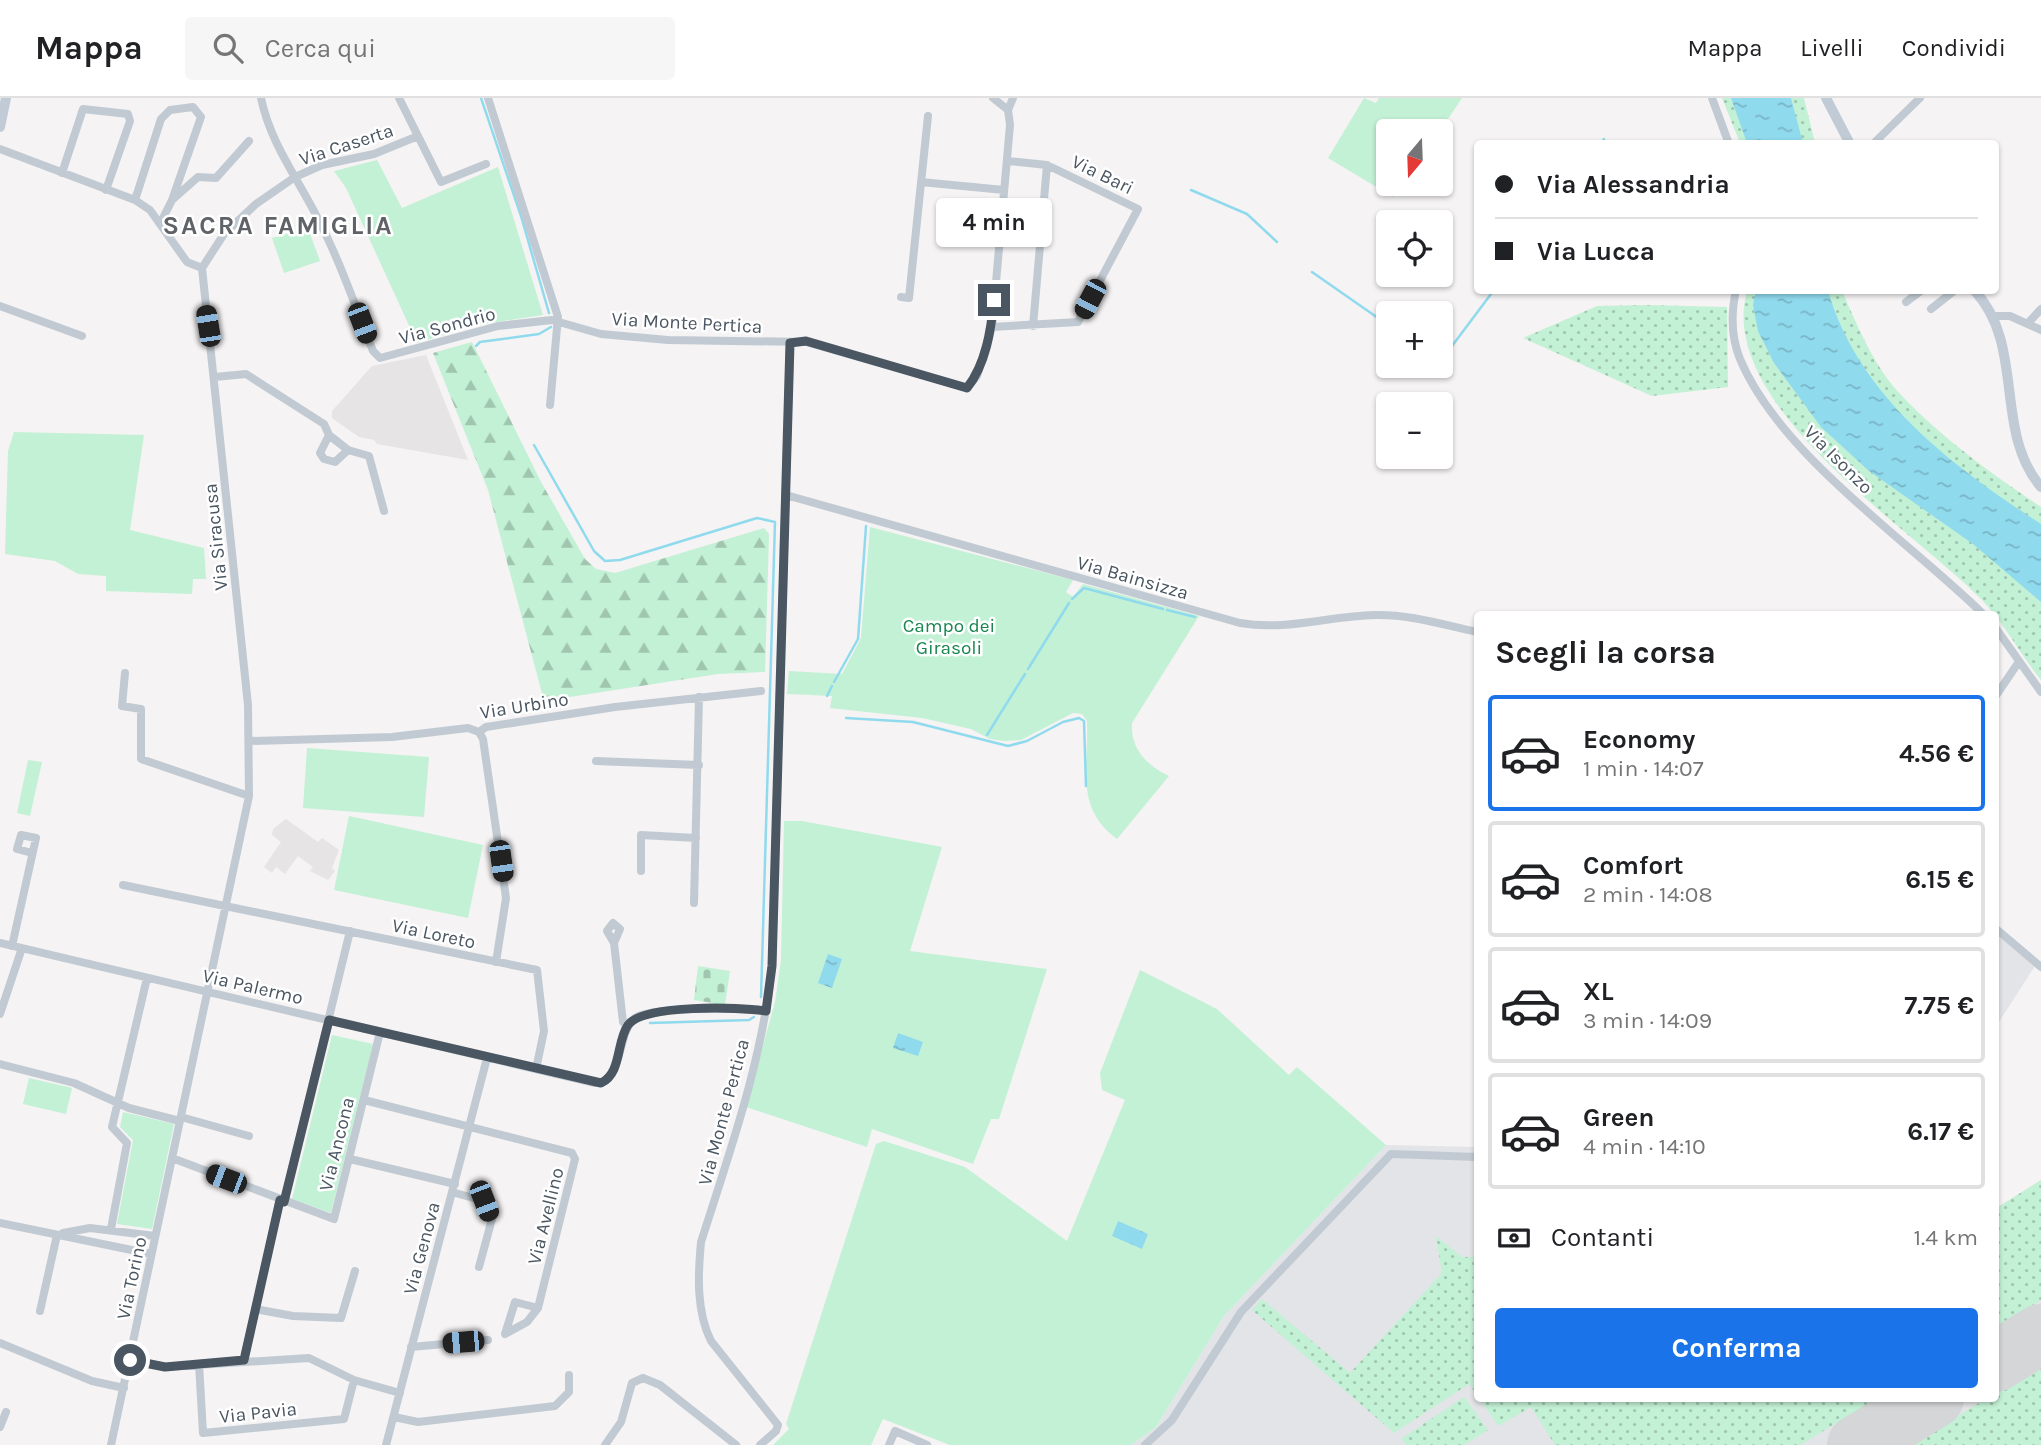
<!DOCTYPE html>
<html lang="it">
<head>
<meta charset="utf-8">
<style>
  body { margin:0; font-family:Karla,sans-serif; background:#f6f6f6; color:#202124; height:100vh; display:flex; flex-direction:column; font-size:26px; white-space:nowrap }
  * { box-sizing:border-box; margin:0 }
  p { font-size:23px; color:#757577 }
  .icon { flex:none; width:38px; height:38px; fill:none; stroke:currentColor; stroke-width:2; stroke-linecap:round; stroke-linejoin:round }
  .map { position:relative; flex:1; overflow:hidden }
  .drawer { position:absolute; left:1474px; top:513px; width:525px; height:791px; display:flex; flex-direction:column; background:#fff; border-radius:7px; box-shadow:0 2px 5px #0004 }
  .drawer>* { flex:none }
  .guide { position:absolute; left:1474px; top:42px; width:525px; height:154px; border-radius:7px; box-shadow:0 2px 5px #0004; display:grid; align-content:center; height:154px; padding:0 21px; background:#fff }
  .needle { width:46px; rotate:199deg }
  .tools { position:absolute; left:1376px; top:21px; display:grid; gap:14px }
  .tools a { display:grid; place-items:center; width:77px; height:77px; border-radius:7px; background:#fff; box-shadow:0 2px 5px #0004; font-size:35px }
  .end { position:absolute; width:32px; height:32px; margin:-16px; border:9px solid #4a5661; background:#fff; box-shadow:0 0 0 4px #fff }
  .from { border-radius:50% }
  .bubble { position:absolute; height:49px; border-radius:7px; background:#fff; box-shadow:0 2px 5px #0004; font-size:23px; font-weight:700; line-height:49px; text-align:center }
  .car { position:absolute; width:21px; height:42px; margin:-21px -10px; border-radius:9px; box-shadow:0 0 5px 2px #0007; background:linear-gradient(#222 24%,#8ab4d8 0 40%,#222 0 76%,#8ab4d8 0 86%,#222 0) }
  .guide b { display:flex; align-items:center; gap:24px; height:66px; font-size:26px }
  .guide b+b { border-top:2px solid #e0e0e0 }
  .guide i { width:18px; height:18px; background:#202124 }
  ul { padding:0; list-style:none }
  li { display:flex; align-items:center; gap:21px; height:116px; margin:0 14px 10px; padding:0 7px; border:4px solid #e0e0e0; border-radius:7px }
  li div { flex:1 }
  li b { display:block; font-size:26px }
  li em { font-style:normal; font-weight:700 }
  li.on { border-color:#1a73e8 }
  li>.icon { width:63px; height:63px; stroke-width:1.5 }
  h2 { padding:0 21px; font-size:32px; line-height:84px }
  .pay { display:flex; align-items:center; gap:18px; height:77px; padding:0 21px; font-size:26px }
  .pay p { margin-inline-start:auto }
  .button { display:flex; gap:14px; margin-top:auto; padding:14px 21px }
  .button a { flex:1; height:80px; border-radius:7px; background:#1a73e8; color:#fff; font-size:28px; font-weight:700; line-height:80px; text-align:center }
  header { display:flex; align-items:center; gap:42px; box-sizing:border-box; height:98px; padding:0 35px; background:#fff; border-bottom:2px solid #e0e0e0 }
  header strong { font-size:33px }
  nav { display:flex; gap:38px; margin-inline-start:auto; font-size:24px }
  .search { width:490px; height:63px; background:#f6f6f6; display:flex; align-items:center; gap:18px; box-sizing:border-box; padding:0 24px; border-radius:7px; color:#757577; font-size:26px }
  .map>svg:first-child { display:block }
</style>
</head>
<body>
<header>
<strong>Mappa</strong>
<div class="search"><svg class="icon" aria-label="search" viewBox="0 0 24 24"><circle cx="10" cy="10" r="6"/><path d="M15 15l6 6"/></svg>Cerca qui</div>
<nav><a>Mappa</a><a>Livelli</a><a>Condividi</a></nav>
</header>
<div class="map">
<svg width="2041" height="1347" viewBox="0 0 2041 1347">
  <defs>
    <pattern id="grass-dots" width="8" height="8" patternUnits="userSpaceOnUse" patternTransform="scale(1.75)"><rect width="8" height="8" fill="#c3f1d5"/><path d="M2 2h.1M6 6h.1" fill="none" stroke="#a0c6b0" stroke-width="1.8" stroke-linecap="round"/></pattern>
    <pattern id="forest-firs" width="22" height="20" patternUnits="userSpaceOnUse" patternTransform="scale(1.75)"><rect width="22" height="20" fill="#c3f1d5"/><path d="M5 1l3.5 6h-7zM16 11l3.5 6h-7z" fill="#a0c6b0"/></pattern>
    <pattern id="cemetery-stones" width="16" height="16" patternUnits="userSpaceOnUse" patternTransform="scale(1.75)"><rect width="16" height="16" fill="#c3f1d5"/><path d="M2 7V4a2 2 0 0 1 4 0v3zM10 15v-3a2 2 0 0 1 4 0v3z" fill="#a0c6b0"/></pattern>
    <pattern id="water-ripples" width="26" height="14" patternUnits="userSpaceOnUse" patternTransform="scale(1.75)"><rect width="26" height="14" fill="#90daee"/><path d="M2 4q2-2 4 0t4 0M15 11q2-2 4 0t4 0" fill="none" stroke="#78b4c4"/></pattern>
  </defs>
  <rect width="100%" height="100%" fill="#f5f3f3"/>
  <path fill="#e6e4e5" d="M426,257L468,362L377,346L374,342L359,339L332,320V313L372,268Z
    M286,721L318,744L322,740L339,752L332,770L335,773L328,782L310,773L313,769L298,758L285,776L276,769L272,775L264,769L281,744L272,737L273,731Z"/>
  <path fill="#e2e4e7" d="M1995,836L2035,868L1995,930Z
    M1386,1047L1477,1049V1300H1995V1111L2041,1082V1347H1131L1156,1329L1224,1218Z"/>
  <path fill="url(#grass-dots)" d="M1722,0H1804L1815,45H1740Z
    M1747,193H1842C1858,229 1875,271 1903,299C1943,341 1993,377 2041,409V582C2020,556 2004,525 1982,502C1914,432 1715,307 1747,193Z
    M1646,207L1727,209L1728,289L1652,298L1523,240L1597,208Z
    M2041,1082V1202L1995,1230V1111Z
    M1436,1138L1462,1159H1477V1297L1469,1286L1394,1335L1252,1212L1262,1201L1350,1275L1442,1175Z
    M2041,1268V1347H1911L1987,1300H1995V1296Z
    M1464,1299L1488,1332L1464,1347H1407L1401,1341Z
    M1479,1300H1878L1800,1347H1555L1531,1309L1498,1328Z"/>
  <path fill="url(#forest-firs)" d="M472,244L541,384L585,461L596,471L615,475L764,430L769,436L765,574L718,576L544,603L488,392L433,255Z"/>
  <path fill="url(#cemetery-stones)" d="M698,868L730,873L725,907L694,902Z"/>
  <path fill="#c3f1d5" d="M1364,0L1376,5L1379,0H1462L1440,33H1388V86H1403L1393,99L1328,60Z
    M377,62L402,110L498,69L543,217L477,227L417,245L346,90L334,73Z
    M308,130L320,163L284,175L272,140Z
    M14,334L144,337L130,432L204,450L206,481H193L192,496L106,493V478L78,476L55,463L5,456L8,353Z
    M870,429L1073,482L1066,494L1073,499L1083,486L1199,518L1132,625C1130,650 1147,668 1169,678L1117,741C1074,709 1089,669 1087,623L1082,616L1073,615L1021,642L1004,643L990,641L971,631L922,620L830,610L832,598L787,596L789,573L842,576L861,540Z
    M307,650L429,659L424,719L303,710Z
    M28,662L42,664L30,718L17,715Z
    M349,718L483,747L468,820L334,792Z
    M784,723H802L942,749L910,853L1047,871L999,1021H991L973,1066L872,1031L867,1049L746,1009L775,904L781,862Z
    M1140,872L1217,911L1289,977L1297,969L1386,1047L1224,1218L1156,1329L1131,1347H950L883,1321L871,1347H773L789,1331L786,1326L876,1046L884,1043L965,1069L1067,1143L1125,1002L1102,992L1100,975Z
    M332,937L373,946L331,1115L292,1101Z
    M29,980L72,990L66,1016L23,1006Z
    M123,1014L174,1026L152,1131L117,1126L133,1042L120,1029Z"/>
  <path fill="url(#water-ripples)" d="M1731,0H1791L1803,45H1747Z
    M1756,193H1828C1859,299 1952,368 2041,426V504L1973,446L1869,373L1821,329L1774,265L1758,233L1753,207Z
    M828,856L842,861L832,890L818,885Z
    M898,935L923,944L918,958L893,950Z
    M1118,1123L1148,1136L1142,1151L1112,1138Z"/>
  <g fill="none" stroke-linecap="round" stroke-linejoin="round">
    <path stroke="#90daee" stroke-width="2.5" d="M481,0L521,118L549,215
      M1601,46L1604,41
      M1191,92L1247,116L1277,144
      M1312,174L1388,227
      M476,248L480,244L539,236L551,229
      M1440,264L1494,192
      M534,347L594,453L605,463L620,462L757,420L775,424L761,899
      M1072,501L1084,490L1163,511
      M1167,512L1195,519
      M1028,571L1069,505
      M834,584L858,541L866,428
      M827,598L832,588
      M846,620L913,624L1008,648L1027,643L1063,624L1079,620L1084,623L1086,688
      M987,637L1025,576
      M650,925L749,922L754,919"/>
    <path stroke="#d5d6d8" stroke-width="60" d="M1995,1264L2041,1236
      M1857,1347L1934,1300"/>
    <path stroke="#c1cad2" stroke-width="8" d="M261,0C270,44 296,78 316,117C339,160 355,208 373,253L380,260L498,228L552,222L601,236L668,242L806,244L967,290L977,278L992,229L1010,27L1008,12L993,0
      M399,0L441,84L486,66
      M488,0L558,219L550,307
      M1712,0L1729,46
      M1008,12L1013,0
      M1873,46L1920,0
      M0,51L135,102L150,112L187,164L202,170
      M62,75L83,11L128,16L130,23L106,92
      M921,84L1004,92
      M135,102L161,21L170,12L193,9L201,19L172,102L198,79L216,80L249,43
      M160,126L172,102
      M1736,192C1731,215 1731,239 1740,261C1780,357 1910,444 1983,516
      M901,199L909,200L928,18
      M1906,204L1922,192
      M0,208L82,238
      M1931,211L1955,192
      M1994,218H2010L2041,232
      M2029,224L2041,211
      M1033,228L1047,67
      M992,229L1078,224L1138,111L1047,67L1008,63
      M215,279L246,276L324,326L329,337L348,352L335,364L324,361L320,355L329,337
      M348,352L369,358L384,413
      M786,397L1240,525C1286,533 1329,518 1375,517C1409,516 1444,527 1477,534
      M1995,529L2041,594
      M125,575L122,608L141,611V661L249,698
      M1995,599L2018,565
      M479,634L486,629L615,609L761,593
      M479,634L483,641L506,800L496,864
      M250,643L392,639L468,630L479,634
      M596,663L699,667
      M641,773V737L696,740
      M123,787L537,872L544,933L536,971
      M694,805L699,599
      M1995,830L2041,869
      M0,845L595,985C624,986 616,935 635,920C651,908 744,910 766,913
      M614,845L620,831L613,825L607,833L614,845L623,924L628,928
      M12,848L36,740L21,737L17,751L32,755
      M0,916L22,850
      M0,966L74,985L129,1010L180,1023
      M364,1002L572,1055L575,1061L538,1210L527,1224L505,1236L515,1204L538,1210
      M181,1019L249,1038
      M172,1060L334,1121L380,934
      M350,1061L455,1086
      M452,1094L484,1103L492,1121L479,1169
      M284,1104L350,833
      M0,1125L151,1156
      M111,1131L127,1045L112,1029L147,880
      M63,1135L90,1130L155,1138
      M255,1211L293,1218L341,1220L355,1173
      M40,1213L57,1137
      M0,1245L92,1283L124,1290
      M411,1249L488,1242
      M129,1262L165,1269L309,1260L354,1282L400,1295
      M244,1262L280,1102
      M199,1266L203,1335L344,1321L354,1282
      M394,1319L418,1324L555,1308L569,1294V1277
      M0,1329L6,1314
      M111,1347L249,698L248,607L202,170L224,136L256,106L295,79L322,67L374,56L418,38
      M386,1347L487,960
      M605,1347L621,1324L632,1285L643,1280L660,1287L736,1347
      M760,1347L776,1333L778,1327L711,1243C696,1213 698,1176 701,1144C730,1053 762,964 772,868L790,245
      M889,1347L895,1333L927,1347
      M1145,1347L1172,1322L1241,1214L1391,1056L1477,1059"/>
    <path stroke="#c1cbd6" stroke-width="10" d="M1826,0L1850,46
      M0,29L6,0
      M1974,192C2026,247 1993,333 2041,389"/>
  </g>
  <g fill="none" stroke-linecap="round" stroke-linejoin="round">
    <path stroke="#4a5661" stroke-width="9" d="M130,1262L165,1269L244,1262L280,1102L284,1104L329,922L601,985C622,975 616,944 628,927C643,906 740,909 766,913L772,868L790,245L806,243L967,290C986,266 991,232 994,202"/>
  </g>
  <g text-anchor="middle" stroke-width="5" stroke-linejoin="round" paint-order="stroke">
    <g font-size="19" fill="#4a5661" stroke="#fff">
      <text transform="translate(346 46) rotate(-18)" y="7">Via Caserta</text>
      <text transform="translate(1103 76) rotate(26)" y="7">Via Bari</text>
      <text transform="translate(687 224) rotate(3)" y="7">Via Monte Pertica</text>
      <text transform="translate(447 227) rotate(-15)" y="7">Via Sondrio</text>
      <text transform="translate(1839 361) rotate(45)" y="7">Via Isonzo</text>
      <text transform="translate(215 439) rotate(-96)" y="7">Via Siracusa</text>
      <text transform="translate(1133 479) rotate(16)" y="7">Via Bainsizza</text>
      <text transform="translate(524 607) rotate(-9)" y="7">Via Urbino</text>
      <text transform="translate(434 835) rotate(12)" y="7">Via Loreto</text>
      <text transform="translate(253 888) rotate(13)" y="7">Via Palermo</text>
      <text transform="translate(723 1014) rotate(-75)" y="7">Via Monte Pertica</text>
      <text transform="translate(336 1046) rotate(-76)" y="7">Via Ancona</text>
      <text transform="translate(545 1118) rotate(-76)" y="7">Via Avellino</text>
      <text transform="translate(421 1150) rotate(-75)" y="7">Via Genova</text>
      <text transform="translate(131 1180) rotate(-78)" y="7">Via Torino</text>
      <text transform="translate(258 1314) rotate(-6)" y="7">Via Pavia</text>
    </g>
    <g font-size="19" fill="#17864f" stroke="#fff">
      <text x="949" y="534">Campo dei<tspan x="949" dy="22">Girasoli</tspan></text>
    </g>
    <g font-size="26" font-weight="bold" letter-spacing="2" fill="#5f6368" stroke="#fff">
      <text x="278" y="136">SACRA FAMIGLIA</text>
    </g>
  </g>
</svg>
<div class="tools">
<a><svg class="needle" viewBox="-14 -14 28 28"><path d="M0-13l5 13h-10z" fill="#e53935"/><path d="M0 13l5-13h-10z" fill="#757577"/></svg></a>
<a><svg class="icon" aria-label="locate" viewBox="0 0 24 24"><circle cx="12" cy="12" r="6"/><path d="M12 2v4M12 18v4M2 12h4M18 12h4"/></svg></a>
<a>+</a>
<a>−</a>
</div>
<i class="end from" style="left:130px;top:1262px"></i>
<i class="end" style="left:994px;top:202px"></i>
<div class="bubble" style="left:936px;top:100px;width:116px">4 min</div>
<i class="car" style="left:1090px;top:201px;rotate:208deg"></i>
<i class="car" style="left:362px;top:225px;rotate:159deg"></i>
<i class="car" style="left:208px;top:228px;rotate:351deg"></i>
<i class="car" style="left:501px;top:763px;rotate:172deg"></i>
<i class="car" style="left:226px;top:1081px;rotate:291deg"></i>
<i class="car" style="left:484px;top:1103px;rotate:159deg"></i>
<i class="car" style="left:463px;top:1244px;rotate:265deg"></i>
<div class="guide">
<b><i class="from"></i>Via Alessandria</b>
<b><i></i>Via Lucca</b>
</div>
<section class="drawer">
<h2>Scegli la corsa</h2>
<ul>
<li class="on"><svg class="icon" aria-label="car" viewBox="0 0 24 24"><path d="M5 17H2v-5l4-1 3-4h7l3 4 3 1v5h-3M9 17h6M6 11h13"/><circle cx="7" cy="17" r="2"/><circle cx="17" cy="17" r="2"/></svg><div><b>Economy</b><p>1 min · 14:07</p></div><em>4.56 €</em></li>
<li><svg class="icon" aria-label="car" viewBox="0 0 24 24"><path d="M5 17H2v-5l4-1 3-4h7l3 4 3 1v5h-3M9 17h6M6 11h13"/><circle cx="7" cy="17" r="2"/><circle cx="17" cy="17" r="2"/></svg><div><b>Comfort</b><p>2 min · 14:08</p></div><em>6.15 €</em></li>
<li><svg class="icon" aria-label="car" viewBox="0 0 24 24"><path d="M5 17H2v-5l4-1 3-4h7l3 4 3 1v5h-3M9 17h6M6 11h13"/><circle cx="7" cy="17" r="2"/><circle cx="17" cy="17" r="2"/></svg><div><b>XL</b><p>3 min · 14:09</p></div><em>7.75 €</em></li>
<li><svg class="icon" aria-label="car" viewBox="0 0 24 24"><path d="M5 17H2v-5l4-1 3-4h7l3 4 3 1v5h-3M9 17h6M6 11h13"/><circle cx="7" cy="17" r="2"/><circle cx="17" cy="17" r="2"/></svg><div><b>Green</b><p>4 min · 14:10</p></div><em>6.17 €</em></li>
</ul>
<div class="pay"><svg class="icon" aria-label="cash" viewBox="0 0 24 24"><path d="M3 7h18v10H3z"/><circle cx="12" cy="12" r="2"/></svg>Contanti<p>1.4 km</p></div>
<div class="button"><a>Conferma</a></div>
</section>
</div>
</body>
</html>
